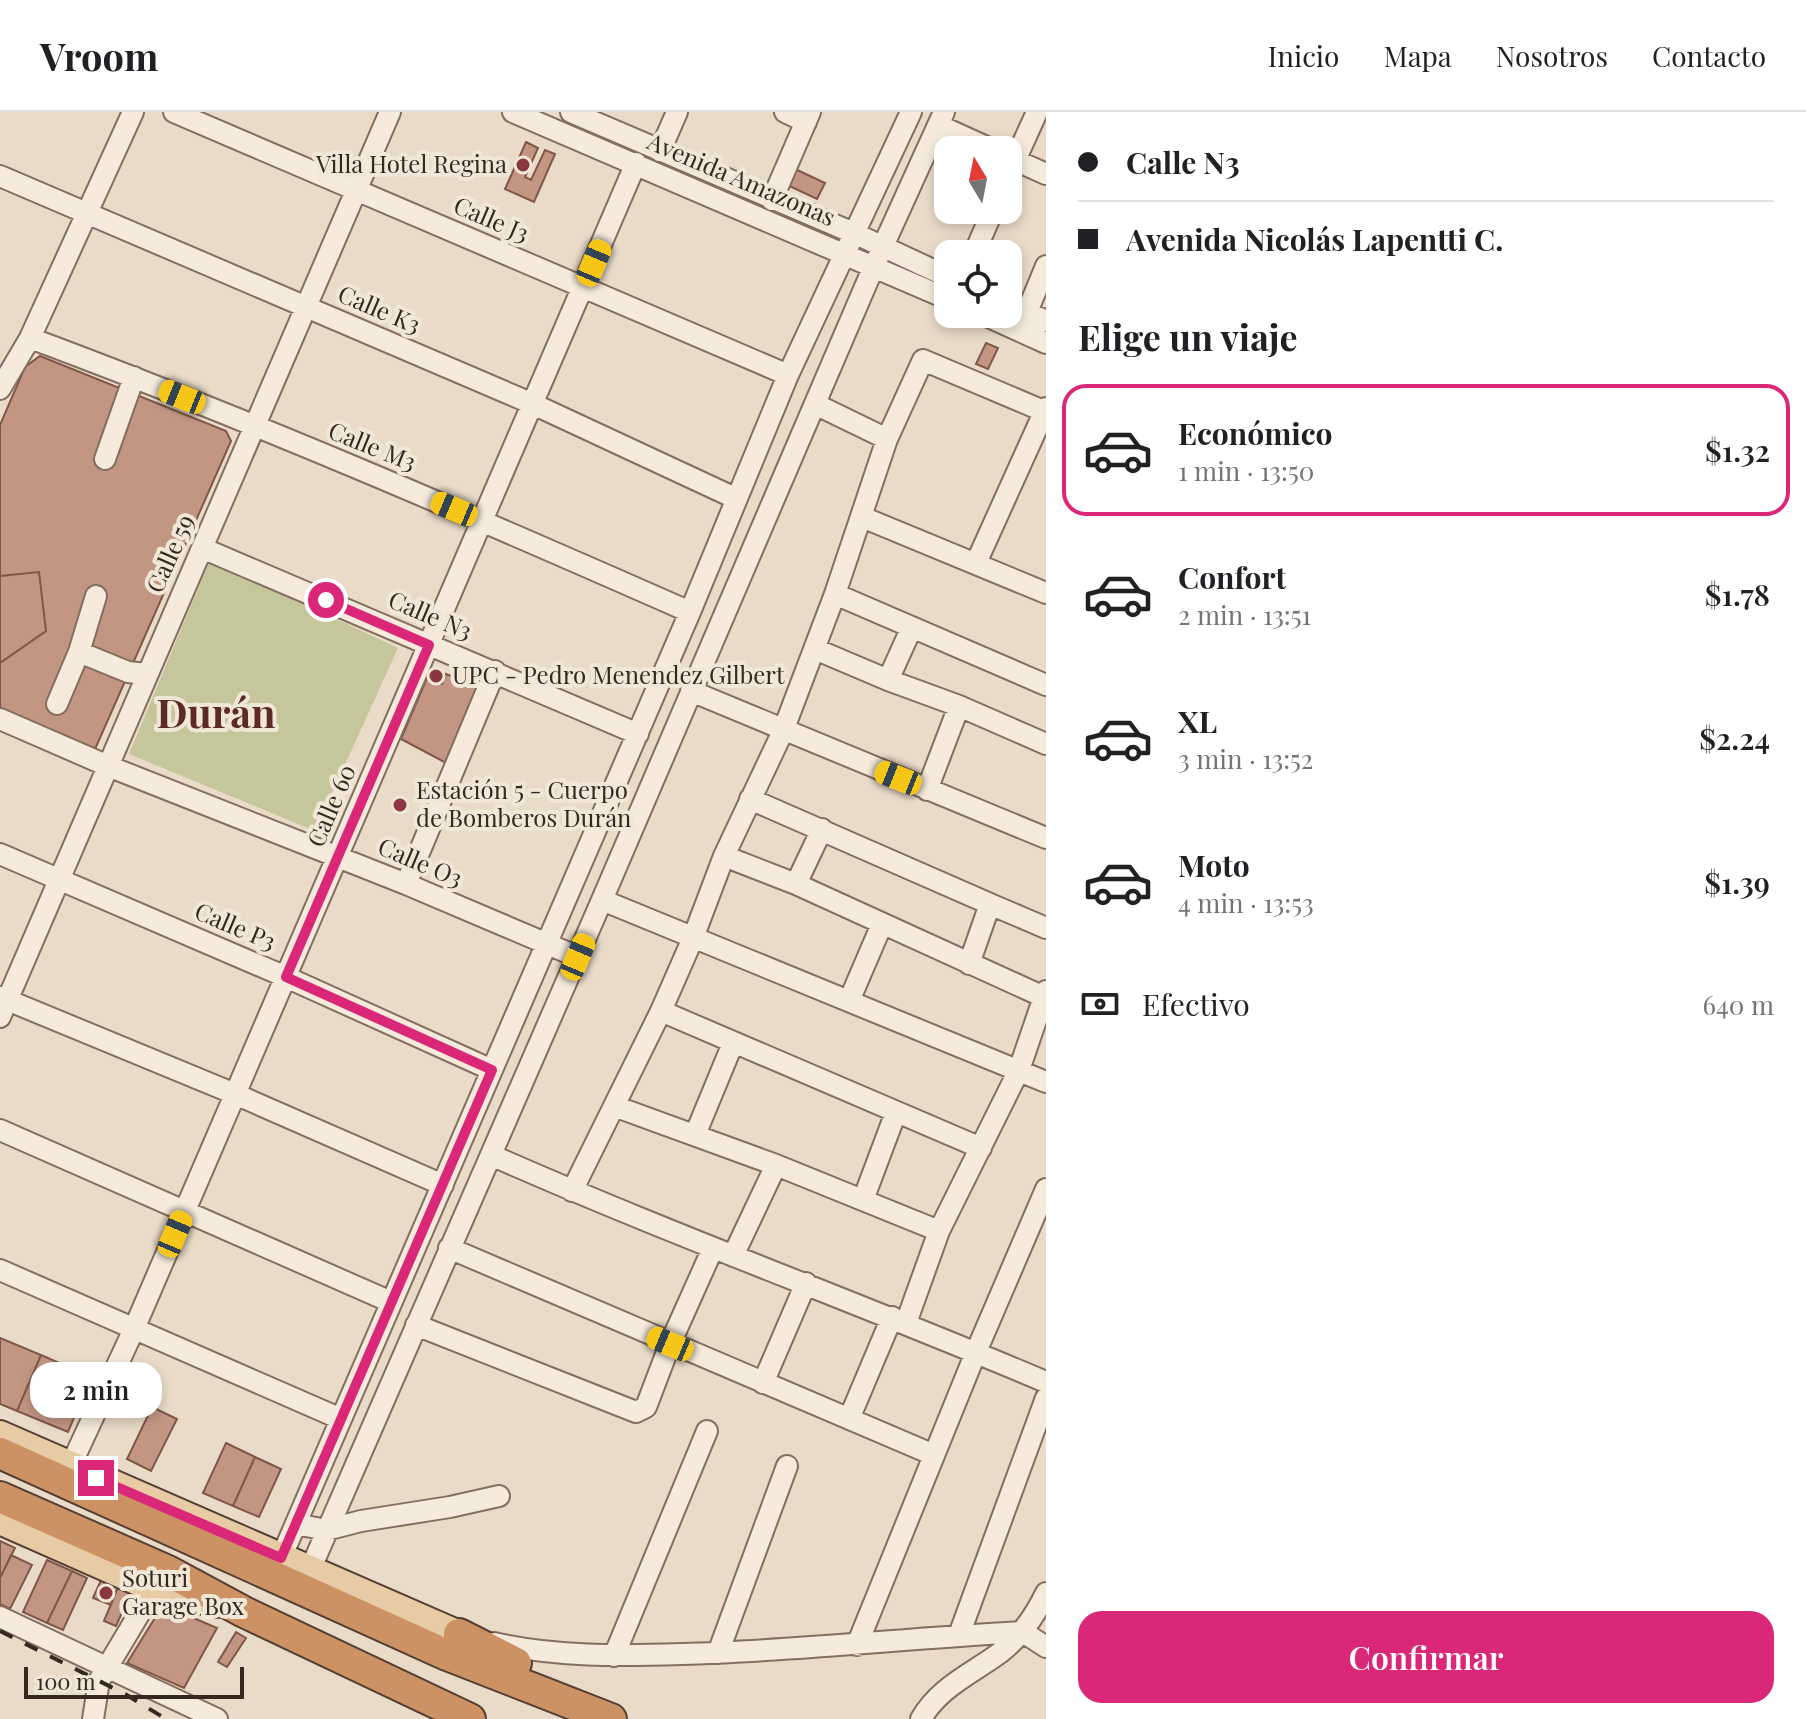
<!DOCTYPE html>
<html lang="es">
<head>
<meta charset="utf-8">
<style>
  body { margin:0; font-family:"Playfair Display",serif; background:#f6f6f6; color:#202124; height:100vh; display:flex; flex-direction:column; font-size:30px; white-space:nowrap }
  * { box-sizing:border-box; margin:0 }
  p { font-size:26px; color:#757577 }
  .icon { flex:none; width:44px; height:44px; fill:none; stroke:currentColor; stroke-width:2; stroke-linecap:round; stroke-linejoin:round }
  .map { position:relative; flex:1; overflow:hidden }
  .sheet { display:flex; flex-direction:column; background:#fff; width:760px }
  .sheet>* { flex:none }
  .banner { display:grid; align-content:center; height:176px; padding:0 32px; background:#fff }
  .needle { width:52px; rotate:350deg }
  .fabs { position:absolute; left:934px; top:24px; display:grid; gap:16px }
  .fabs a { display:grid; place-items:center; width:88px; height:88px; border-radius:16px; background:#fff; box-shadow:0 4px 12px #0003; font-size:40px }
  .scale { position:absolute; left:24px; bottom:20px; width:220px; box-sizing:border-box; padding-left:8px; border:4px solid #352821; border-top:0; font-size:22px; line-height:28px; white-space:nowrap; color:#352821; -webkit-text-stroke:6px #f1e7d7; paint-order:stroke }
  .end { position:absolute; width:36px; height:36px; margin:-18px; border:10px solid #db2777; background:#fff; box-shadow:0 0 0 4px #fff }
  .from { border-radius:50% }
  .bubble { position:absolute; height:56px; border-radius:24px; background:#fff; box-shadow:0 4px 12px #0003; font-size:26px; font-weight:600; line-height:56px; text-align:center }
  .car { position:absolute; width:24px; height:48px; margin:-24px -12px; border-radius:10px; box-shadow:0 0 6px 2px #0007; background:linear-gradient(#f5c518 24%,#345 0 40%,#f5c518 0 76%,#345 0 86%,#f5c518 0) }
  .banner b { display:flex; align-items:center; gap:28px; height:76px; font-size:30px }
  .banner b+b { border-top:2px solid #e0e0e0 }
  .banner i { width:20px; height:20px; background:#202124 }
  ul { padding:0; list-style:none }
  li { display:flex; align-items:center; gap:24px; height:132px; margin:0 16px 12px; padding:0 16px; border:4px solid transparent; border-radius:24px }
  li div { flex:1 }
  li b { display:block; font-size:30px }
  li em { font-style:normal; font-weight:600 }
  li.on { border-color:#db2777 }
  li>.icon { width:72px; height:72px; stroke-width:1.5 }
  h2 { padding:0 32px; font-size:36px; line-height:96px }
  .pay { display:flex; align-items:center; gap:20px; height:88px; padding:0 32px; font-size:30px }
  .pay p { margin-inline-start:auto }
  .primary-button { display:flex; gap:16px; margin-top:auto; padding:16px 32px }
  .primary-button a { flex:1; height:92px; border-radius:24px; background:#db2777; color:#fff; font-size:32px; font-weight:600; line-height:92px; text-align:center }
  header { display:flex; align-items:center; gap:48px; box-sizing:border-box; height:112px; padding:0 40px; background:#fff; border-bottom:2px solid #e0e0e0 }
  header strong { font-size:38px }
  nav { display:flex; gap:44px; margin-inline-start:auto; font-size:28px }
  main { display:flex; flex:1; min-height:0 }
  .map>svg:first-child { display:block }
</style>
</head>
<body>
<header>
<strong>Vroom</strong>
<nav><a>Inicio</a><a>Mapa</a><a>Nosotros</a><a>Contacto</a></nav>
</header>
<main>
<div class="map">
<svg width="1046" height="1607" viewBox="0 0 1046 1607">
  <rect width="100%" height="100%" fill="#e9dbc8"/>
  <path fill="#c6c69d" d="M210,448L398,536L315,719L129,642Z"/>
  <path fill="#c39683" stroke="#7f5748" stroke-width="2" d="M526,30L538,36L525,65L531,68L545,38L555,42L534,90L505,77Z
    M793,56L825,71L817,87L785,72Z
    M986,231L998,236L988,257L976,252Z
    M40,244L226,319L231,329L96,635L84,640L0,604V313L25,255Z
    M39,460L46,519L0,551V464Z
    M431,557L446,562L442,572L427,566Z
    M446,562L480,575L448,652L401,627L427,566L442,572Z
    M0,1226L41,1243L17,1299L0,1292Z
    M41,1243L91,1265L68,1320L17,1299Z
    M152,1295L177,1307L151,1359L127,1347Z
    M226,1331L255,1345L233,1394L203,1381Z
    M255,1345L281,1357L259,1405L233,1394Z
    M0,1429L15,1436L0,1466Z
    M11,1443L32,1453L10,1497L0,1492V1466Z
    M47,1448L72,1459L47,1511L23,1500Z
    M72,1459L87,1466L63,1518L47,1511Z
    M101,1468L118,1475L111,1493L93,1486Z
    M118,1475L131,1481L116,1514L104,1509Z
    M163,1493L217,1516L184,1576L127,1551Z
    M236,1520L246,1526L227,1555L218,1550Z"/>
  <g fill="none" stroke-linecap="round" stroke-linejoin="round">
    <defs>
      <path id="minor" d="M174,0L788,263
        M513,0L948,187
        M571,0L856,122L948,165
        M785,0L806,10
        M938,13L993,38
        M660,39L677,0
        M1008,45L1046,62
        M0,64L533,292L735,386
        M1008,64L1037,0
        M772,88L810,0
        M974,142L993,98
        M1008,192L1046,209
        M1027,200L1046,154
        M982,202L1046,231
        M30,226C253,309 472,404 690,500
        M0,277L30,226L133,0
        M815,292L887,327
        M105,347L134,265
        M862,405L1046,481
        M202,436L638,622
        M976,451L1046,296
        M835,482L1046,573
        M96,484L79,540L128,560L146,562
        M815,537L888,568L912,515
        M888,568L959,594L927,678
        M691,579L1046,726
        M57,592L79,540
        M959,594L1046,632
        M0,607L108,654L406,772L578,845
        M750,687L990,792L969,852
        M822,717L796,772L1044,885
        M0,742L286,865L492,958
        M724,744L796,772
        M406,772L495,559
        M602,788L1046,970
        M990,792L1046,816
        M0,885L235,982L443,1073
        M849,889L882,812
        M661,899L981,1036
        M0,905L390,0
        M614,994L776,1053L939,1119
        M0,1018L391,1190
        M695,1023L733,931
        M491,1043C674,1124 862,1192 1046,1270
        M572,1079L661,899L693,826L724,744L783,619L835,482L887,327L923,248L1046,300
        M863,1088L896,1000
        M449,1136L934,1343
        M733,1144L776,1053
        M0,1158L341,1307
        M906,1211L939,1119L1019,958L1046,879
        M416,1213L636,1300L646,1295L670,1232L713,1136
        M763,1271L806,1171
        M849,1307L892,1205
        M70,1355L134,1217L636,51
        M296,1412L326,1418L361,1409L450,1395L499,1384
        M281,1446L690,500L788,263L911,0
        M310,1458L602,788L874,154L944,0
        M0,1505L217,1607
        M959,1523L1046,1286
        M494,1531C556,1545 619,1544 682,1542C796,1539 909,1526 1023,1520L1046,1535
        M857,1533L976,1240L1046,1077
        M718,1541L787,1354
        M614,1544L707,1319
        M93,1607L99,1569L154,1477
        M921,1607C939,1575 973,1561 1001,1540C1021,1524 1035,1504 1046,1481"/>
      <path id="major" d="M0,1322L459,1522
        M0,1409L154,1477L216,1492"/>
      <path id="highway" d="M0,1341L447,1543L611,1607
        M0,1385L168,1459L244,1500L470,1607
        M459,1522L516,1551"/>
    </defs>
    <use href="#minor" stroke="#836e5f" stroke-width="24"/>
    <use href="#major" stroke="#523e33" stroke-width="30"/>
    <use href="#highway" stroke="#523e33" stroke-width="34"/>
    <use href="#minor" stroke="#f5eadb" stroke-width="20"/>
    <use href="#major" stroke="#e7cba5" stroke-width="26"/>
    <use href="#highway" stroke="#cd9264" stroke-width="30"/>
    <path stroke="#352821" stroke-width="4" stroke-dasharray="14 14" stroke-linecap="butt" d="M0,1519L125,1582L166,1607"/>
  </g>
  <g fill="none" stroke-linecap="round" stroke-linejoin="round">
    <path stroke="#db2777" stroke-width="10" d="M96,1366L281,1446L492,958L286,865L429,533L326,488"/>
  </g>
  <g fill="#8b3741" stroke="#f1e7d7" stroke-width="3">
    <circle cx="523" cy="53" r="8"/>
    <circle cx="436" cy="564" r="8"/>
    <circle cx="400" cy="693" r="8"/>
    <circle cx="106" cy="1481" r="8"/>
  </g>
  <g text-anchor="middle" stroke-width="8" stroke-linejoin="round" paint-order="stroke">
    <g font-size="24" fill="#352821" stroke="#f1e7d7" text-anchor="start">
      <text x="507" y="61" text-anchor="end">Villa Hotel Regina</text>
      <text x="452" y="572">UPC - Pedro Menendez Gilbert</text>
      <text x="416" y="687">Estación 5 - Cuerpo<tspan x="416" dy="28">de Bomberos Durán</tspan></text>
      <text x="122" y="1475">Soturi<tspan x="122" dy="28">Garage Box</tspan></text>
    </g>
    <g font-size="24" fill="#352821" stroke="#f1e7d7">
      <text transform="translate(741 68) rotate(23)" y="8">Avenida Amazonas</text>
      <text transform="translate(491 108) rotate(23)" y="8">Calle J3</text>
      <text transform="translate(379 198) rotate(23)" y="8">Calle K3</text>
      <text transform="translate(372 335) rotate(22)" y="8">Calle M3</text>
      <text transform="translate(171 442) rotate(-66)" y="8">Calle 59</text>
      <text transform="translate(430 504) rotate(23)" y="8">Calle N3</text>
      <text transform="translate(332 694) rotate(-67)" y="8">Calle 60</text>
      <text transform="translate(420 751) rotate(23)" y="8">Calle O3</text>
      <text transform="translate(235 815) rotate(23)" y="8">Calle P3</text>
    </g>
    <g font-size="40" font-weight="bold" fill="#5d2b26" stroke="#f1e7d7">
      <text x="216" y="616">Durán</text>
    </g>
  </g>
</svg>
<div class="fabs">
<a><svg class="needle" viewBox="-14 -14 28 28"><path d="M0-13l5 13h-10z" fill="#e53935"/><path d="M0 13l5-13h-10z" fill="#757577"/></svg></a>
<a><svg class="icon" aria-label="locate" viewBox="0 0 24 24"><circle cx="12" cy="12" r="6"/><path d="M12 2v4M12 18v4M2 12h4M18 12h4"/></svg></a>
</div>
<div class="scale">100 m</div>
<i class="end from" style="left:326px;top:488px"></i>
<i class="end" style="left:96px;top:1366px"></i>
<div class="bubble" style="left:30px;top:1250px;width:132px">2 min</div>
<i class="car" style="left:594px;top:151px;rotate:23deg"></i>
<i class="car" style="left:182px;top:285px;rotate:292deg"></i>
<i class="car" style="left:454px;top:397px;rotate:293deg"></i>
<i class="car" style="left:898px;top:666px;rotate:292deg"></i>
<i class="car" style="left:578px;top:845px;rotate:23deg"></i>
<i class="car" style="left:175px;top:1122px;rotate:23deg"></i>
<i class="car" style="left:670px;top:1232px;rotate:293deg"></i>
</div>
<section class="sheet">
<div class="banner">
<b><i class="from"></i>Calle N3</b>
<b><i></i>Avenida Nicolás Lapentti C.</b>
</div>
<h2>Elige un viaje</h2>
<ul>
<li class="on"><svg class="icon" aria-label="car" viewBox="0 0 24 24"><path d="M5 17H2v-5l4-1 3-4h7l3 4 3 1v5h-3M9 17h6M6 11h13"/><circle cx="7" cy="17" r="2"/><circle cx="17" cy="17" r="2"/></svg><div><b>Económico</b><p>1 min · 13:50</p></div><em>$1.32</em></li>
<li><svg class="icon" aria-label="car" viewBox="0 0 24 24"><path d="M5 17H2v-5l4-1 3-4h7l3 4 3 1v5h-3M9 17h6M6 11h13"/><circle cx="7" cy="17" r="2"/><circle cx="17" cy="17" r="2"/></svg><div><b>Confort</b><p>2 min · 13:51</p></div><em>$1.78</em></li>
<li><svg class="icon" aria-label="car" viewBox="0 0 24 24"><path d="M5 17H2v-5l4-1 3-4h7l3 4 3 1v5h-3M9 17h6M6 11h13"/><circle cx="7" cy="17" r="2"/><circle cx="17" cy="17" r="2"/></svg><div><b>XL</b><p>3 min · 13:52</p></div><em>$2.24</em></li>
<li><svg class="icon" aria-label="car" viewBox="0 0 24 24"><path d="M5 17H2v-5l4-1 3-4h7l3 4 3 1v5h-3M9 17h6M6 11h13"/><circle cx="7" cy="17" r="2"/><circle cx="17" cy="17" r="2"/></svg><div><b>Moto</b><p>4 min · 13:53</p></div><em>$1.39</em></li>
</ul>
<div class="pay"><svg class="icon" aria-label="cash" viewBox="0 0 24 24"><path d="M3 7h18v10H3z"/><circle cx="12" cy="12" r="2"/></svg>Efectivo<p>640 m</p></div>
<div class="primary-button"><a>Confirmar</a></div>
</section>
</main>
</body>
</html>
